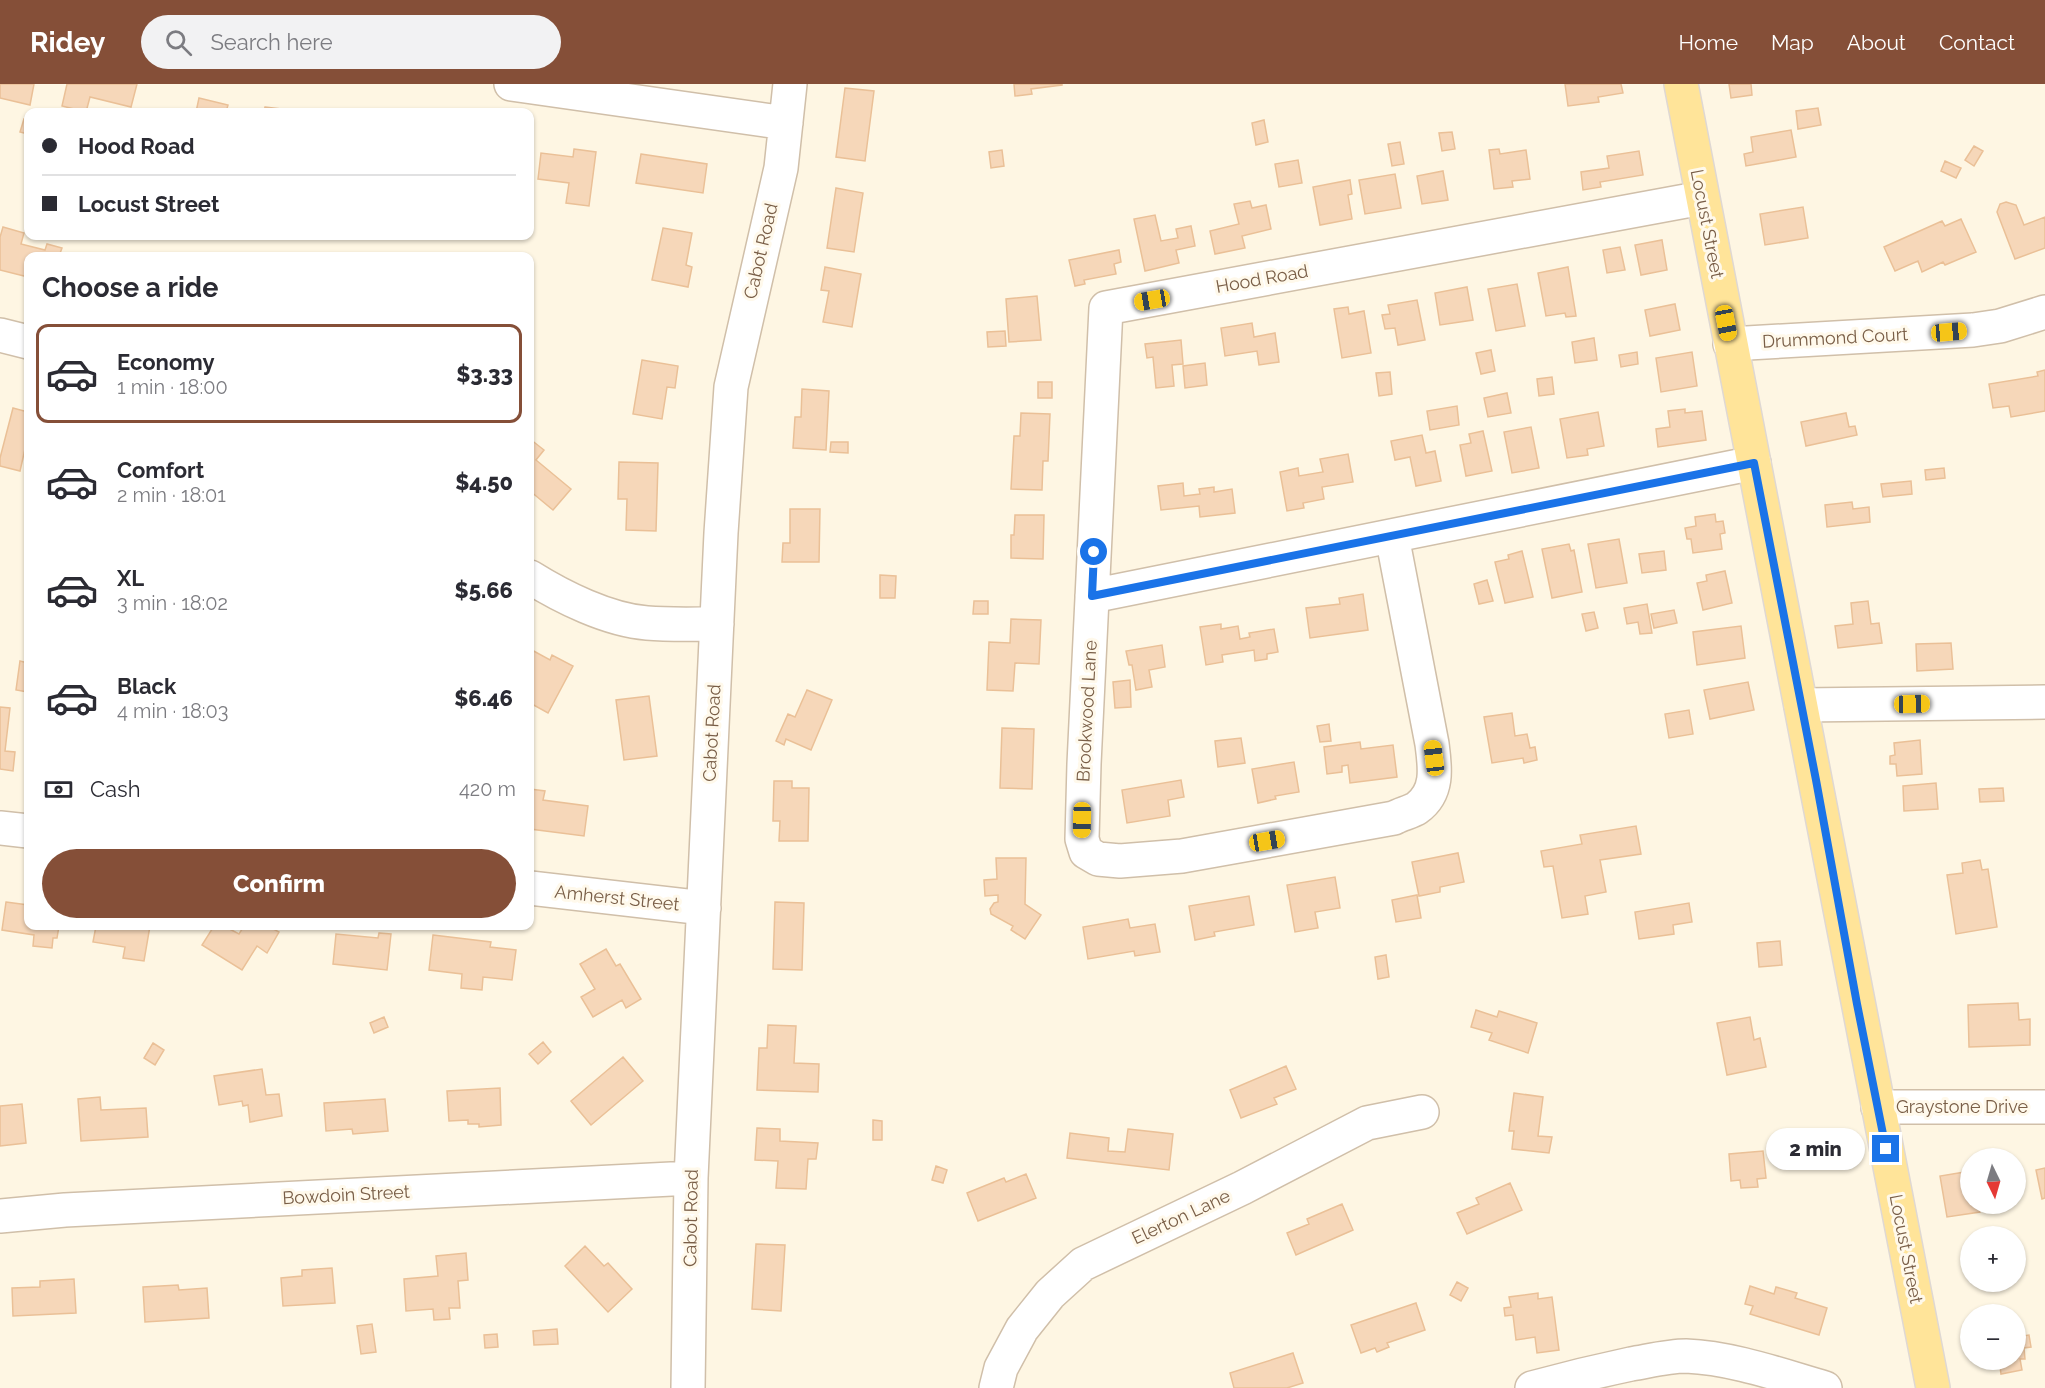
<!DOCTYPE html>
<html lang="en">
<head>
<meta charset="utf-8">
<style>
  body { margin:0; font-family:Raleway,sans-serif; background:#f2f2f3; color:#2b2b33; height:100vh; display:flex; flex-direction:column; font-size:22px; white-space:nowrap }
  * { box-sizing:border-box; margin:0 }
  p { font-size:20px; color:#7c7c81 }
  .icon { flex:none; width:33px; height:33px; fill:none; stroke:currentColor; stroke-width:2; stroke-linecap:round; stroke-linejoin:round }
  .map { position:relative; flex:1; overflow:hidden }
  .sheet { position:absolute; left:24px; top:168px; width:510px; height:678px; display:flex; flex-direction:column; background:#fff; border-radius:12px; box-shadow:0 2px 4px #0004 }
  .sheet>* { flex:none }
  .guide { position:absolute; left:24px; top:24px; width:510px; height:132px; border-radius:12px; box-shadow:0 2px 4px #0004; display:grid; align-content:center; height:132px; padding:0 18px; background:#fff }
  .needle { width:39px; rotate:175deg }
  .tools { position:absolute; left:1960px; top:1064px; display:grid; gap:12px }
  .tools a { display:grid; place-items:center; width:66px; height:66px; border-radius:50%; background:#fff; box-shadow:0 2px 4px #0004; font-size:30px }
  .end { position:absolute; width:27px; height:27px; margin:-14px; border:8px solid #1a73e8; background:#fff; box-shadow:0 0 0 3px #fff }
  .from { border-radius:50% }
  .bubble { position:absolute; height:42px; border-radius:21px; background:#fff; box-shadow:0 2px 4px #0004; font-size:20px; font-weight:800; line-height:42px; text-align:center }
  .car { position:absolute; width:18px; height:36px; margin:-18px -9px; border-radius:8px; box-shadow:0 0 4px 2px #0007; background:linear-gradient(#f5c518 24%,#345 0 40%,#f5c518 0 76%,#345 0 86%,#f5c518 0) }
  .guide b { display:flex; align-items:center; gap:21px; height:57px; font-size:22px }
  .guide b+b { border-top:2px solid #e1e1e2 }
  .guide i { width:15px; height:15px; background:#2b2b33 }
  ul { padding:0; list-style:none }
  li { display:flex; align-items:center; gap:18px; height:99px; margin:0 12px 9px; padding:0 6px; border:3px solid transparent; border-radius:12px }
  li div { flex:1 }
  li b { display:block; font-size:22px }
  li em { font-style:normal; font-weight:800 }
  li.current { border-color:#854f38 }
  li>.icon { width:54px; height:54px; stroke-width:1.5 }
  h2 { padding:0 18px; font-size:27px; line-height:72px }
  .pay { display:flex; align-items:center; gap:15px; height:66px; padding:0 18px; font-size:22px }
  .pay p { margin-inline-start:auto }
  .primary-button { display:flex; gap:12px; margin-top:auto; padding:12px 18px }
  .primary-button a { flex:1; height:69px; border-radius:36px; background:#854f38; color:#fff; font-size:24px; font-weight:800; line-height:69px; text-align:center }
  header { display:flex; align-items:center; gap:36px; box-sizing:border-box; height:84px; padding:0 30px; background:#854f38; color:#fff }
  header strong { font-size:28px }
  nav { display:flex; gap:33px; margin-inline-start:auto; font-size:21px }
  .search { width:420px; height:54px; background:#f2f2f3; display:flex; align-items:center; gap:15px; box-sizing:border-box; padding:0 21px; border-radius:33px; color:#7c7c81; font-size:22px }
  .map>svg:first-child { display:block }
</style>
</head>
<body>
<header>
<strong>Ridey</strong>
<div class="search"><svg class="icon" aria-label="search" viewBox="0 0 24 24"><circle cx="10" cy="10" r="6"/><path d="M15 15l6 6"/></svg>Search here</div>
<nav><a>Home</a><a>Map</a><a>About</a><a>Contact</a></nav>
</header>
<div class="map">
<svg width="2045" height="1304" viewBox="0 0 2045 1304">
  <rect width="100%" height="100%" fill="#fef6e3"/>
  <path fill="#f6d7b9" stroke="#eac097" stroke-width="1.5" d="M0,0H34L30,21L0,14Z
    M67,0H137L131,23L90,13L86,28L62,22Z
    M1014,0H1062V1L1031,5L1032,10L1015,12Z
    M1565,0H1621L1623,9L1598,13L1599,18L1568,22Z
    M1729,0H1751L1752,11L1731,14Z
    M845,4L874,7L865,77L836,73Z
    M199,14L228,21L226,28H196Z
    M265,23L307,28H264Z
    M1818,24L1821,41L1798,45L1796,27Z
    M24,35L28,36V50L20,48Z
    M1264,36L1268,58L1256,61L1252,39Z
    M1791,46L1796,73L1746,82L1744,70L1753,68L1751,53Z
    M1452,48L1455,65L1442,67L1439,49Z
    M1400,58L1404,80L1392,82L1388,60Z
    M1974,62L1983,67L1974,82L1965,76Z
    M574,65L596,68L589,122L566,119L569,99L538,95L541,69L573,73Z
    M1499,65L1500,70L1526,66L1530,95L1512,97L1513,103L1494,105L1489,66Z
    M1002,66L1004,82L991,84L989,68Z
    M1639,67L1643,91L1600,98L1601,103L1583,106L1581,88L1609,84L1607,72Z
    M641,70L707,80L703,109L636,99Z
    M1298,76L1302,99L1279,103L1275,80Z
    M1945,77L1961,84L1956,94L1941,87Z
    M1443,87L1448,116L1422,120L1417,92Z
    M1395,90L1401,124L1365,130L1359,96Z
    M1350,96L1352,110L1348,111L1352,135L1320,141L1313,103Z
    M836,104L863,109L854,168L827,164Z
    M1250,117L1252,124L1266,121L1271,145L1242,152L1245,164L1215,170L1210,147L1239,140L1234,120Z
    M2006,118L2016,121L2024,141L2045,133V164L2015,175L1997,128L2000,120Z
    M1803,123L1808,154L1765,161L1760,130Z
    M1155,131L1161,157L1178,154L1176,145L1191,142L1195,162L1176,166L1179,179L1145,187L1134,135Z
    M1961,135L1976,168L1945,181L1943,178L1922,188L1918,177L1895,187L1884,163L1942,137L1945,142Z
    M3,143L24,149L21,160L45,166L47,160L62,164L59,172H28V193L0,186V153Z
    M663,144L692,149L686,181L692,183L688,203L652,196Z
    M1662,156L1667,186L1641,191L1635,161Z
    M1620,163L1625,186L1607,189L1603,166Z
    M1119,166L1121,178L1114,180L1116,190L1084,196L1085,200L1075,202L1069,176Z
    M825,183L861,190L852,243L823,238L829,207L821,206Z
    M1568,183L1576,232L1566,233L1565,229L1546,232L1538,189Z
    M1517,200L1525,242L1496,247L1488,205Z
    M1467,203L1473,236L1440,241L1435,209Z
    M1037,212L1041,256L1009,258L1006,215Z
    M1417,216L1425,256L1398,261L1395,244L1385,245L1382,231L1390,230L1388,221Z
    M1675,220L1680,246L1650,252L1645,226Z
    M1348,223L1349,230L1364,227L1371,269L1342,274L1334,225Z
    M1252,239L1254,253L1275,249L1279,278L1259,281L1257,267L1225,272L1221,244Z
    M1005,247L1006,262L988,263L987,248Z
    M1594,254L1597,276L1575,279L1572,258Z
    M1181,256L1183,280L1172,281L1174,302L1156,304L1153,273L1147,274L1145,260Z
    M1491,266L1495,287L1481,290L1476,269Z
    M1637,268L1638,280L1621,283L1619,271Z
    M1692,268L1697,302L1661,308L1656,274Z
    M642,276L678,282L675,304L667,303L662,335L633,330Z
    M1205,279L1207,301L1185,304L1183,282Z
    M2045,286V327L2011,333L2009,322L1993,324L1989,300L2038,292L2037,288Z
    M1390,288L1392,310L1379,312L1376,289Z
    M1552,293L1554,310L1539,312L1537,295Z
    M1038,298H1052V314H1038Z
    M802,305L829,307L826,366L793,364L795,333H801Z
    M1507,309L1511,329L1488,333L1484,314Z
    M1457,322L1459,341L1430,346L1427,327Z
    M13,324L28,328V366L25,365L20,387L0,382V374Z
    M1685,325V329L1702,327L1706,356L1658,363L1656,345L1670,343L1668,327Z
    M1598,328L1604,362L1587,365L1588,371L1567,374L1560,335Z
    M1021,329L1050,330L1048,377H1043L1042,406L1011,405L1014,352H1020Z
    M1846,329L1849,343L1855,342L1857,351L1806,362L1801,338Z
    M1531,343L1539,384L1512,389L1504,348Z
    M1483,347L1492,387L1466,392L1460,361L1471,359L1469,350Z
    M1422,351L1426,369L1435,367L1441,397L1416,402L1410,373L1395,376L1391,357Z
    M530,355L544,366L536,376L571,405L553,426L530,407Z
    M831,358H848V369L830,368Z
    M1348,370L1353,398L1322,403L1324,415L1303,419L1304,424L1287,427L1280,388L1298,384L1299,392L1323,388L1320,375Z
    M619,378L658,379L656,447L626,446L627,415H618Z
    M1944,384L1945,394L1926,396L1925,386Z
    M1911,397L1912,410L1883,413L1881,400Z
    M1183,399L1184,412L1200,410L1199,405L1214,403V408L1232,405L1235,429L1200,433L1199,422L1161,426L1158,402Z
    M1852,418L1853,425L1869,423L1870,438L1827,443L1825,421Z
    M790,425H820L819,478H782L783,459H790Z
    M1715,430L1716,438L1723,437L1725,449L1720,450L1722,465L1693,469L1691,455H1687L1685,444L1696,442L1695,433Z
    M1015,431H1044L1043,475L1011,474V451H1014Z
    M1619,455L1627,499L1596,504L1588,460Z
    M1569,460L1571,467L1574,466L1582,508L1552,514L1542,465Z
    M1522,467L1533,513L1505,519L1495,478L1509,475L1508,471Z
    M1664,467L1666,486L1642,489L1639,470Z
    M1725,487L1732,519L1703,526L1697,499L1707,497L1706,491Z
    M880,491L896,492L895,514H880Z
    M1487,496L1493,517L1479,520L1474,500Z
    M1363,510L1368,546L1310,554L1306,524L1340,520L1339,514Z
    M974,517H988V530H973Z
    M1868,517L1871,540L1879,539L1882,559L1838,564L1835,542L1853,540L1851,519Z
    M1647,520L1652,549L1640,550L1638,538L1627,540L1624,524Z
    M1674,526L1677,539L1654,544L1651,530Z
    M1594,528L1598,544L1586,547L1582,530Z
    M1011,535L1041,536L1039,580L1015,579L1013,607L987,606L989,558L1010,559Z
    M1221,540V545L1238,542L1240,555L1250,553L1249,549L1274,545L1278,568L1267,570V575L1255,577L1254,566L1222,571L1223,578L1206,581L1200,543Z
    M1741,542L1745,574L1697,581L1693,548Z
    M1951,559L1953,585L1917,587L1916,560Z
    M1162,561L1165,583L1149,586L1152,603L1136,606L1132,581H1129L1126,567Z
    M530,565L550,576L552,571L573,582L548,629L530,619V609L533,603L530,602Z
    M20,577L28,579V608L16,606Z
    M1130,596L1131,623L1115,624L1113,598Z
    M1748,598L1754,626L1710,635L1704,606Z
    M807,606L832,616L811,666L786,655L784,661L776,657L788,630L795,633Z
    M649,612L657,672L624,676L616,616Z
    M0,623L10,624L5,667L15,668L13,687L0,685Z
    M1689,626L1693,650L1669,654L1665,630Z
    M1512,629L1515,652L1527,650L1530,664L1535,663L1537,676L1524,679L1523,674L1492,679L1484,633Z
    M1329,640L1331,657L1320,658L1317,642Z
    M1002,644L1034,645L1032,705L1000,704Z
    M1241,654L1245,679L1218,683L1215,657Z
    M1920,656L1922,690L1897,692L1896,680H1890V672L1895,671L1894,659Z
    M1360,658L1361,665L1393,661L1397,693L1350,699L1348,681L1342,682V688L1327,690L1324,663Z
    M1294,678L1299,708L1275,712L1276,715L1258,719L1252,685Z
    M1181,696L1184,713L1168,716L1170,732L1127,739L1122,706Z
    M774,697H792V704H809L808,757H779L780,737H773Z
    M1936,699L1938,725L1904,727L1903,702Z
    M2003,704L2004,717L1980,718L1979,705Z
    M530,705L545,707L543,716L588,722L584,752L530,745Z
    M1636,742L1641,770L1600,776L1606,808L1585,812L1588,830L1562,834L1553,782L1544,783L1541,767L1582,760L1580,751Z
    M1458,769L1464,798L1440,803V808L1419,812L1412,778Z
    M996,774H1026L1025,820L1041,831L1025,855L1011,846L1013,842L991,830L990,825L994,819L998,818V811L985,812L984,796L997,795Z
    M1980,776L1982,786L1988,785L1997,843L1956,850L1947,791L1963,789L1962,779Z
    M1335,793L1340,824L1315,828L1318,844L1295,848L1287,801Z
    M1417,811L1421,834L1396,838L1392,816Z
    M1249,812L1254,841L1214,848L1215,852L1195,856L1189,822Z
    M6,818L28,821V842H59L57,854H53L52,864L33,862L34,851L2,846Z
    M775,818L804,819L802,886L773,885Z
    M1689,819L1692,838L1673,841L1674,850L1639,855L1635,828Z
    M1128,835L1130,844L1155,840L1160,868L1135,872L1134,867L1088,875L1083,843Z
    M96,842H150L144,877L123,874L125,863L93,858Z
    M214,842H224L239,850L244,842H268L279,848L267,869L257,862L242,886L202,861Z
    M379,849L391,850L387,886L333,880L336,850L378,854Z
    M433,851L491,858L490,863L516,866L512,896L483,893L482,906L461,904L462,890L429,886Z
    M1780,857L1782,881L1759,883L1757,859Z
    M606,865L616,882L620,880L641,915L626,924L622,916L593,933L581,913L595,905L580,880Z
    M1386,871L1389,893L1378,895L1375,873Z
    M2018,919L2019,936L2030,935V961L1969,963L1968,921Z
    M1476,926L1497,933L1499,927L1537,939L1528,969L1489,956L1492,949L1471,943Z
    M384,933L388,943L374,949L370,939Z
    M1750,933L1754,956L1760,954L1766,983L1727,991L1717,939Z
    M768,941L796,942L794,979L819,980L818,1008L757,1006L759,964H767Z
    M543,958L551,968L538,980L529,970Z
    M153,959L164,966L155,981L144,974Z
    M623,973L643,997L591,1041L571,1017Z
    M1286,982L1296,1005L1274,1014L1277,1020L1241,1034L1230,1006Z
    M262,985L266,1011L279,1010L282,1032L250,1038L248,1021L243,1022L242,1017L219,1021L214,992Z
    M500,1004L501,1041L479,1043V1040H468V1036L449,1037L447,1007Z
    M1514,1009L1543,1013L1538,1052L1552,1053L1549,1069L1512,1065L1514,1047H1509Z
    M100,1013L101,1026L146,1024L148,1053L81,1057L78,1015Z
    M385,1015L388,1047L353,1050L352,1045L326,1047L324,1019Z
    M22,1020L26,1059L0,1062V1022Z
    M873,1036L882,1037V1056H873Z
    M757,1044L780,1045V1057L818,1059L816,1075H808L806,1105L776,1104L778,1077L755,1076Z
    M1128,1045L1173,1050L1169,1086L1067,1074L1070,1049L1109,1054L1108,1067L1125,1068Z
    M1763,1067L1766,1094L1757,1095L1758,1103L1741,1104L1740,1096L1731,1097L1729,1070Z
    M936,1082L947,1086L943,1099L932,1096Z
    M2045,1084V1114L2042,1115L2036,1086Z
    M1971,1087V1119H1987L1979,1120L1980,1128L1947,1133L1940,1092Z
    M1026,1090L1036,1114L978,1137L967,1109L1004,1094L1006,1098Z
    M1510,1099L1522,1126L1467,1150L1457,1129L1479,1120L1476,1114Z
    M1342,1120L1353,1146L1296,1171L1287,1149L1309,1140L1307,1135Z
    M756,1160L785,1161L781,1227L752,1225Z
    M585,1162L604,1182L608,1179L632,1205L608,1228L565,1182Z
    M466,1169L468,1196L458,1197L460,1224H449L450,1235L434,1236L433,1225L406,1227L404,1195L438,1192L436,1172Z
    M332,1184L335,1219L283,1222L281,1194L302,1192V1186Z
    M74,1195L76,1229L13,1232L12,1204L40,1203V1197Z
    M1457,1198L1468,1204L1461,1217L1450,1211Z
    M178,1201L179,1206L207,1204L209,1234L145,1238L143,1203Z
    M1750,1202L1774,1210L1776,1203L1797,1209L1795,1214L1827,1224L1819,1251L1750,1230L1753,1222L1745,1220Z
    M1538,1209V1215L1552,1213L1559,1266L1537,1269L1535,1253L1516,1256L1513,1231L1505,1232L1504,1224L1511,1223L1509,1213Z
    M1416,1219L1425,1246L1387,1259L1389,1263L1377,1268L1375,1264L1361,1269L1351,1241Z
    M372,1240L376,1268L361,1270L357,1242Z
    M557,1245L558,1260L534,1261L533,1247Z
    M497,1250L498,1263L485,1264L484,1251Z
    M2029,1251L2031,1263L2024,1264L2025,1275H2020L2022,1286L2001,1290L1999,1275H2016V1253Z
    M1293,1269L1303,1299L1287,1304H1234L1230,1289Z"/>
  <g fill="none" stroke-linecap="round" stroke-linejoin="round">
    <defs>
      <path id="minor" d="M511,0L786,39
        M0,251L28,258
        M1730,260L1973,246L2000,242L2045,228
        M1392,452L1432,660C1435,683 1439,708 1417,724C1411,728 1401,730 1394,734L1182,772L1120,777L1098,775L1086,768L1082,755L1084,680L1106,224L1702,114
        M530,493C562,513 608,536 647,539C670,541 694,540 717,540
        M1092,512L1754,379
        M1801,621L2045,618
        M0,744L28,747
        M530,804L704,824
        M1878,1023H2045
        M0,1132L65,1126L691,1094
        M688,1304L691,1094L721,449L731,303L781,84L790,0
        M996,1304L1001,1284L1022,1245L1050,1210L1083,1180L1242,1104L1367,1039L1422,1028
        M1532,1304C1565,1295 1598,1287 1631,1280C1649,1277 1668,1272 1686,1272C1733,1274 1780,1291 1825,1304"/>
      <path id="major" d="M1681,0C1766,434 1847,870 1933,1304"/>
    </defs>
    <use href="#minor" stroke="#d0bfa9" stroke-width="36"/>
    <use href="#major" stroke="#dfd8d3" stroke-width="36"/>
    <use href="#minor" stroke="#fff" stroke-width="33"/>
    <use href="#major" stroke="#ffe499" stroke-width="33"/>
  </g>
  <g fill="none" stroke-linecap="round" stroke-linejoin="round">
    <path stroke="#1a73e8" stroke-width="8" d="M1094,468L1092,512L1754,379L1816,696L1857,920L1886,1065"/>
  </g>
  <g text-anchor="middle" stroke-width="6" stroke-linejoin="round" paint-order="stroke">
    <g font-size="18" fill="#795e47" stroke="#fff9eb">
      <text transform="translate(1707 140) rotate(79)" y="6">Locust Street</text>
      <text transform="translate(761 167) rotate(-77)" y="6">Cabot Road</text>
      <text transform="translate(1262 195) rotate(-10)" y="6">Hood Road</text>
      <text transform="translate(1835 254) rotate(-3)" y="6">Drummond Court</text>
      <text transform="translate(1087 627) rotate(-87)" y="6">Brookwood Lane</text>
      <text transform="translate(712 649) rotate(-87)" y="6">Cabot Road</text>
      <text transform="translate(617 814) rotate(6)" y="6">Amherst Street</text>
      <text x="1962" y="1029">Graystone Drive</text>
      <text transform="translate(346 1111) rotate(-3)" y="6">Bowdoin Street</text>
      <text transform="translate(1181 1133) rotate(-25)" y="6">Elerton Lane</text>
      <text transform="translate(691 1134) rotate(-89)" y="6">Cabot Road</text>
      <text transform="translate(1906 1165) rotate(79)" y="6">Locust Street</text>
    </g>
  </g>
</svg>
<div class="tools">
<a><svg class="needle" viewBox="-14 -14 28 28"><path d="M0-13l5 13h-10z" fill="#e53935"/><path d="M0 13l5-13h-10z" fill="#7c7c81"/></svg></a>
<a>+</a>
<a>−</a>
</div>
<i class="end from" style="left:1094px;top:468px"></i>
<i class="end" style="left:1886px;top:1065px"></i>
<div class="bubble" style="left:1766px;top:1044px;width:99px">2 min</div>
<i class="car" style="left:1152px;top:216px;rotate:260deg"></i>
<i class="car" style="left:1726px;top:239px;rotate:169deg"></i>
<i class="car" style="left:1949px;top:248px;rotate:85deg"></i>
<i class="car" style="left:1912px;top:620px;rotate:89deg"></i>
<i class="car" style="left:1434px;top:674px;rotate:353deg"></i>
<i class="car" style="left:1082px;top:736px;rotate:181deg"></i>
<i class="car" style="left:1267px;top:757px;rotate:80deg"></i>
<div class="guide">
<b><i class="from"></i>Hood Road</b>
<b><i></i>Locust Street</b>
</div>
<section class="sheet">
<h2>Choose a ride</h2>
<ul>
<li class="current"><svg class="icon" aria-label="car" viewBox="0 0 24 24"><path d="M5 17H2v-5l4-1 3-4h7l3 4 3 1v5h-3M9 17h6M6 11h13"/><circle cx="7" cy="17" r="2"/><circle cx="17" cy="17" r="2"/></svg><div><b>Economy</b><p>1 min · 18:00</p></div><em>$3.33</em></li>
<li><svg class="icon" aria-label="car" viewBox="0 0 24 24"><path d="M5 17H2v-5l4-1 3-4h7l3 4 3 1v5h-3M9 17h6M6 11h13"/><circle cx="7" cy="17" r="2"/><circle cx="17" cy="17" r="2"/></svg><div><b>Comfort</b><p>2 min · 18:01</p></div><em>$4.50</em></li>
<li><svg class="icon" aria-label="car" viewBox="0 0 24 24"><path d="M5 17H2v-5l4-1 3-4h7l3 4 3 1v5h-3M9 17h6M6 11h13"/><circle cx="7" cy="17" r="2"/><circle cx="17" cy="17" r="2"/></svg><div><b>XL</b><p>3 min · 18:02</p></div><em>$5.66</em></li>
<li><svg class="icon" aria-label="car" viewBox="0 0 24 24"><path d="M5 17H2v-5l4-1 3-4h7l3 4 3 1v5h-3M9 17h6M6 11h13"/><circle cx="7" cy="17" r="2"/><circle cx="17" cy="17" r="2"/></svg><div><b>Black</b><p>4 min · 18:03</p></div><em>$6.46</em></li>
</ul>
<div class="pay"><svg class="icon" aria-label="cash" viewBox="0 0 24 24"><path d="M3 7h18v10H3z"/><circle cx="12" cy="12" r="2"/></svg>Cash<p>420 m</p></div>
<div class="primary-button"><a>Confirm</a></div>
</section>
</div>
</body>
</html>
